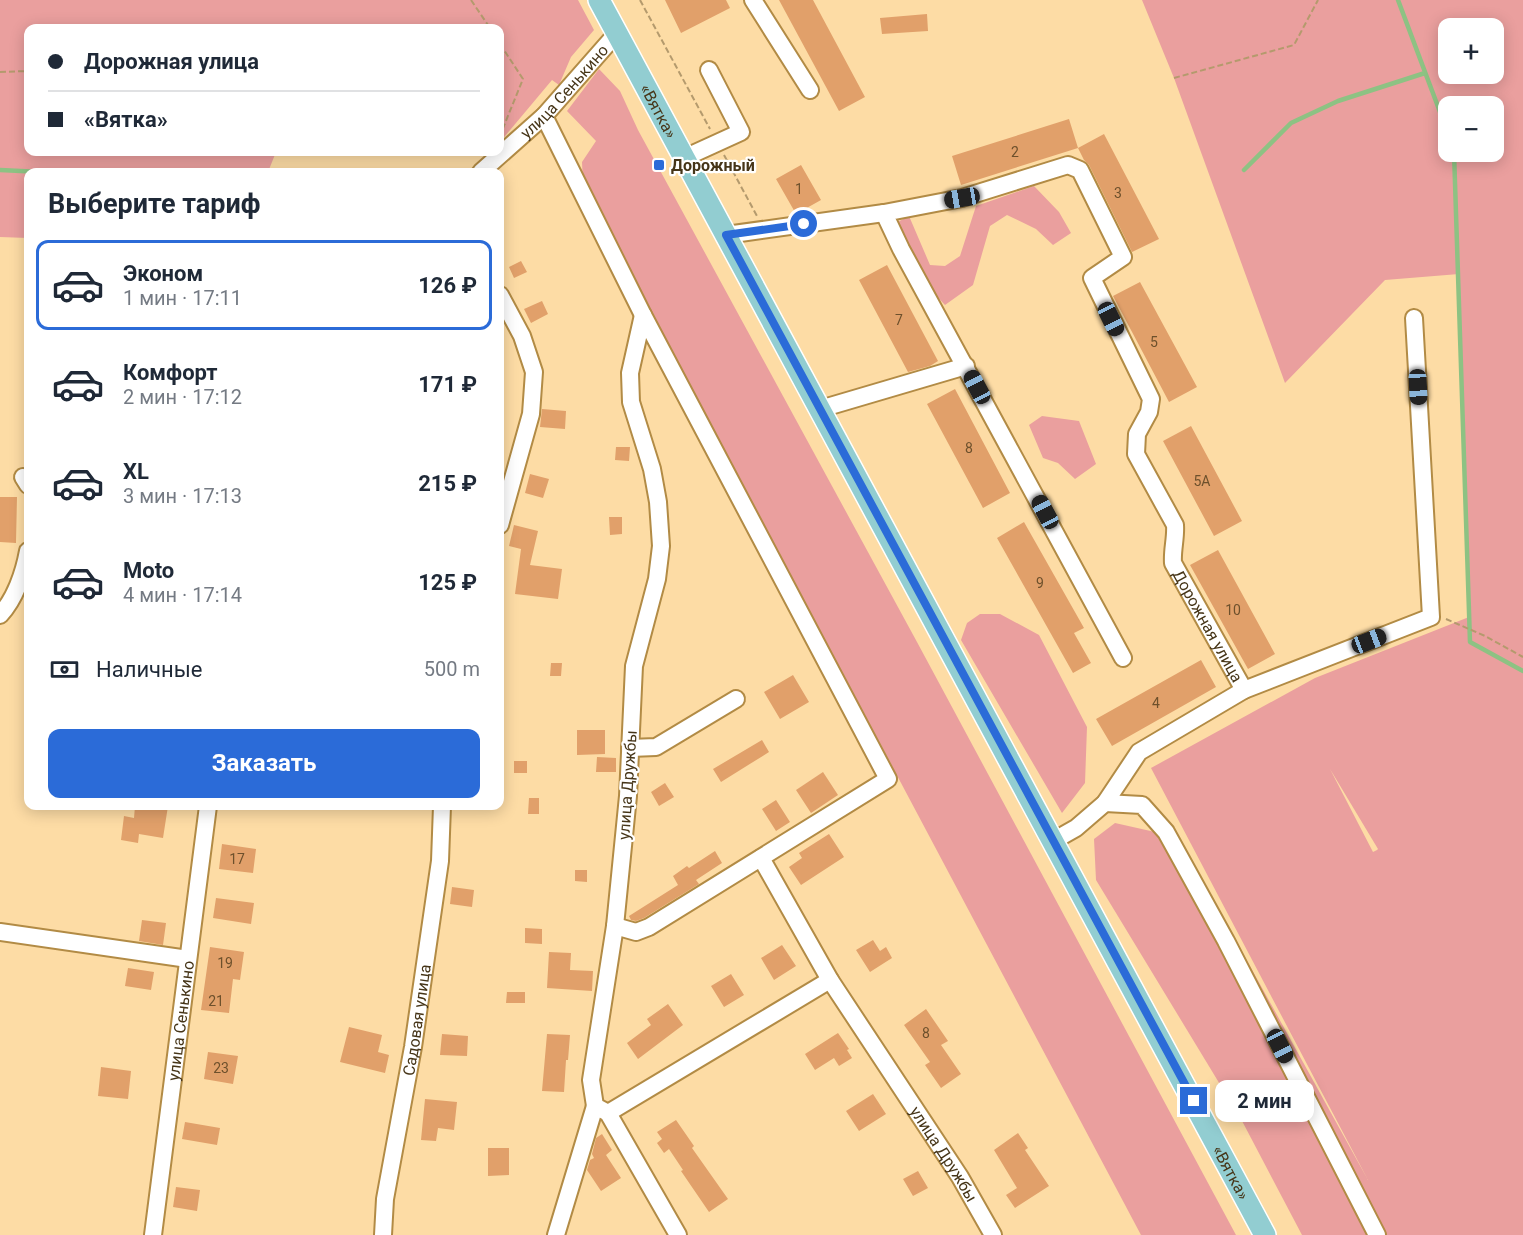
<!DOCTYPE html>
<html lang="ru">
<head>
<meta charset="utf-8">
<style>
  body { margin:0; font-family:Roboto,sans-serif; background:#f2f2f3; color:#1f2937; height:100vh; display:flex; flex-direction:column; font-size:22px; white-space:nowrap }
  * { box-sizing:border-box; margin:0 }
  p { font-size:20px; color:#747a83 }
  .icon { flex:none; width:33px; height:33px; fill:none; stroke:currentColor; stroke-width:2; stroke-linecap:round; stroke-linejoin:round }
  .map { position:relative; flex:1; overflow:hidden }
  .details { position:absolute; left:24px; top:168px; width:480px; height:642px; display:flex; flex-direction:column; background:#fff; border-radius:12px; box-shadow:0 3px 15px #0003 }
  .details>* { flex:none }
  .banner { position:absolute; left:24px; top:24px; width:480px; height:132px; border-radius:12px; box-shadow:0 3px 15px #0003; display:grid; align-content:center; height:132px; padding:0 24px; background:#fff }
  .tools { position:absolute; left:1438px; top:18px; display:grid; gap:12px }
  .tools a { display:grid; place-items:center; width:66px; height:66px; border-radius:12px; background:#fff; box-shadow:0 3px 15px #0003; font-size:30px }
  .end { position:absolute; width:27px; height:27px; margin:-14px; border:8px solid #2b6bd8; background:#fff; box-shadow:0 0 0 3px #fff }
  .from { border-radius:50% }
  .bubble { position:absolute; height:42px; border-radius:12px; background:#fff; box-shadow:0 3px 15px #0003; font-size:20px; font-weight:700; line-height:42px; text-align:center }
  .car { position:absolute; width:18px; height:36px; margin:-18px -9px; border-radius:8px; box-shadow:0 0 4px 2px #0007; background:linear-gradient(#222 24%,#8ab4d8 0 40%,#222 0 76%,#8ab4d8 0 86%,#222 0) }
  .banner b { display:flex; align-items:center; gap:21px; height:57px; font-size:22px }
  .banner b+b { border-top:2px solid #e0e1e3 }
  .banner i { width:15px; height:15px; background:#1f2937 }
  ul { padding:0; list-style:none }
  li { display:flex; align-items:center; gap:18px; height:90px; margin:0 12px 9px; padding:0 12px; border:3px solid transparent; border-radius:12px }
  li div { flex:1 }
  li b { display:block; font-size:22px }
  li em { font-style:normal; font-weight:700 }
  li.current { border-color:#2b6bd8 }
  li>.icon { width:54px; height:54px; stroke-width:1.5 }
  h2 { padding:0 24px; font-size:27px; line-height:72px }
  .pay { display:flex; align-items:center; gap:15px; height:66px; padding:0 24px; font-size:22px }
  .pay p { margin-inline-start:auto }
  .primary-button { display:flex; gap:12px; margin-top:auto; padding:12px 24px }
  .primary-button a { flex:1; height:69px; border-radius:12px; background:#2b6bd8; color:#fff; font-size:24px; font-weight:700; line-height:69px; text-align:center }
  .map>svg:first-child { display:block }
</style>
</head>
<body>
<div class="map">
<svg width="1523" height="1235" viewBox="0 0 1523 1235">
  <rect width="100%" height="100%" fill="#fddca5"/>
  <path fill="#ea9f9e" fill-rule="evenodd" d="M0,0H578L594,30L571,57L559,85L552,80L500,142V28H28V152H276L268,172H28V238L0,237Z
    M1142,0H1523V1235H1302L1241,1119L1096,880L1094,839L1115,823L1155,832L1202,879L1368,1180L1151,768L1315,678L1469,617L1459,274L1385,280L1285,383L1174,78ZM1449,28H1494V74H1449ZM1449,106H1494V152H1449ZM1330,769L1378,849L1377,850L1373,852Z
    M599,69L620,91L638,130L917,642L1236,1235H1141L583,184L582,162L596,141L567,111Z
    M1034,186L1059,212L1071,233L1053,245L1036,229L1007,215L990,226L973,285L945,305L930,289L896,223L909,216L930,265L945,266L960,256L976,206Z
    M1042,416L1079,421L1096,464L1075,479L1058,463L1043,458L1029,425Z
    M980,614H1000L1039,635L1087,727L1085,783L1062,813L961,640L967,623Z"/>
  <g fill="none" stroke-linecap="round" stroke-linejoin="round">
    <path stroke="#8dc283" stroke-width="4.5" d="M1398,0L1449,136
      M1454,152L1470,642L1523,671
      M0,170L41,172
      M1244,170L1291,123L1338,101L1425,73"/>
  </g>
  <path fill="#e1a06a" d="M665,0H726L730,8L681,33Z
    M779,0H813L865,97L839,111Z
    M927,14L928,31L882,34L880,18Z
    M1069,119L1078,148L961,185L952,156Z
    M1104,134L1159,239L1132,252L1089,165L1084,160L1078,148Z
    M801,165L821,200L796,214L776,179Z
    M521,261L527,272L514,278L509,267Z
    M887,265L938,361L930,366L908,372L859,280Z
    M1140,282L1197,387L1169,402L1113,296Z
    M542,301L548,314L531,323L524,309Z
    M955,389L1010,493L983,508L927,404Z
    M542,409L566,411L565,429L540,427Z
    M1191,426L1242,521L1214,536L1163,441Z
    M616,447H630L629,461L615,460Z
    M530,474L549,479L543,498L525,493Z
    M0,497H17L16,543L0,542Z
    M609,517H622V534L610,535Z
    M1024,522L1084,628L1074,633L1091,663L1073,673L997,538Z
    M514,525L538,531L530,565L562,569L558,599L515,594L521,549L509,546Z
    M1218,550L1275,654L1248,669L1190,565Z
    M1201,660L1216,687L1112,746L1096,719Z
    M551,663H562L561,676H550Z
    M793,675L809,702L780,719L764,692Z
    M577,730H605V754L577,755Z
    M762,740L769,752L721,782L713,769Z
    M597,757L616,758V772H596Z
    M514,761H527V773H514Z
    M823,772L838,795L811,813L796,790Z
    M665,783L674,797L659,806L651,792Z
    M529,798H539V814H528Z
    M776,800L790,822L776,831L762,809Z
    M135,806H168L163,838L139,834L138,843L121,840L124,816L134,818Z
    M829,834L844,857L801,885L789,867L802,858L799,853Z
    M222,844L256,849L253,873L219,869Z
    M715,851L722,863L696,880L699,884L644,918L636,921L631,920L629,916L678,885L673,876L687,866L689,868Z
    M575,870H587V882L575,881Z
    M452,887L474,890L472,907L450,904Z
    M216,898L254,903L251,924L213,918Z
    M142,920L166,923L163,945L139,941Z
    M525,928L542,929V944L525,943Z
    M873,940L880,951L886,947L892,958L870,972L856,950Z
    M782,945L796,966L774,980L761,958Z
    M210,947L244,952L240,980L233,979L229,1013L201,1010Z
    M549,952L571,953L570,970L593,971L592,991L547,988Z
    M128,968L154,972L151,990L125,986Z
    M731,974L744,995L724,1007L711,986Z
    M507,992H525V1003H506Z
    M668,1004L683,1025L638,1059L627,1043L651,1025L647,1019Z
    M926,1009L948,1041L941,1045L961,1074L941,1088L925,1065L930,1062L904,1025Z
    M349,1027L382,1035L378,1052L389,1055L385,1073L340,1062Z
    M838,1033L849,1049L847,1050L852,1058L839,1066L834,1058L815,1070L805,1054Z
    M442,1034L468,1036L467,1056L440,1055Z
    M547,1034L570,1035L568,1060H566L564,1092L542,1091Z
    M208,1052L238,1056L233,1084L204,1079Z
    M101,1067L131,1071L128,1099L98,1096Z
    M873,1094L886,1114L859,1131L846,1111Z
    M425,1099L457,1102L454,1130L438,1128L436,1141L421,1140Z
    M676,1120L694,1146L692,1148L728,1199L709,1212L681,1171L683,1170L669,1149L664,1153L657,1143L662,1139L657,1132Z
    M185,1122L220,1128L217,1145L182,1139Z
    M1018,1133L1028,1148L1025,1150L1049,1186L1015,1208L1006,1195L1017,1188L994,1150Z
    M602,1134L612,1150L606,1155L621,1178L601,1191L587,1170L590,1160L594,1158L592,1154L596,1138Z
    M488,1148H509V1175L488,1176Z
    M918,1171L928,1188L913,1196L903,1179Z
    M176,1187L200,1190L197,1211L173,1207Z"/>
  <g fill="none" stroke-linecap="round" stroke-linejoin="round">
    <defs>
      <g id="minor">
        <path d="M753,0L810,90"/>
        <path d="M544,116L643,315L888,779L649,927L636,932L615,926"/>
        <path d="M684,158L741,132L709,70"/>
        <path id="s1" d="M481,172L544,116L617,33"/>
        <path d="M726,235L884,213"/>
        <path d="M500,295L522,336L534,372L531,414L500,525"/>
        <path d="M643,315L630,373L631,402L652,469L658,502L661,546L657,579L634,666L628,796L615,926L591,1080L595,1106L608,1113L678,1235"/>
        <path d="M820,409L966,366"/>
        <path d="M23,477L28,485"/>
        <path d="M0,615C15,599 24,573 28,551"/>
        <path id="s2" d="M1123,658L901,249L884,213L962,198L1068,165L1080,170L1123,257L1092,278L1151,399L1149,412L1137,434L1136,454L1175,525C1176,538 1172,550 1173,563L1244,690"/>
        <path d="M630,748L656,747L736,699"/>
        <path d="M1105,803L1142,805L1166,832L1226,941L1377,1235"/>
        <path d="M1053,841L1076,828L1105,803L1139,752L1244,690L1431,617L1414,318"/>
        <path id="s3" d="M761,858L830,980L960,1177L993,1235"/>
        <path d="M0,932L188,959"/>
        <path d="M608,1113L830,980"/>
        <path id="s4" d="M153,1235L208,806"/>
        <path id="s5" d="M383,1235L385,1199L413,1047L440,861L442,806"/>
        <path d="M556,1235L595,1106"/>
      </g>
      <g id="major">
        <path id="s6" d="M599,0L1265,1235"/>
      </g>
    </defs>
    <use href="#minor" stroke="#b28b45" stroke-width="20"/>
    <use href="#major" stroke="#fff" stroke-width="24"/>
    <path stroke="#b49a6d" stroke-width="2" stroke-dasharray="6 3" stroke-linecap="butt" d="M471,0L490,28
      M640,0L710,129
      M500,44L523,79L501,133
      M0,72L28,71
      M1174,78L1294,45L1318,0
      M724,155L757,216
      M1446,619L1485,636L1523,657"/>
    <use href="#minor" stroke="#fff" stroke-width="16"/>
    <use href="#major" stroke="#92cdd1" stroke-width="21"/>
  </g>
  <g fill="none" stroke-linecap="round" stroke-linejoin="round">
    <path stroke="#2b6bd8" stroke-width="8" d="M804,224L726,235L1194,1101"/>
  </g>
  <rect fill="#2b6bd8" stroke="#fff" stroke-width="2" x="653" y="159" width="12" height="12" rx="3"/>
  <g text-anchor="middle" stroke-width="4.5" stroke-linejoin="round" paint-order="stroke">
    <g font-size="14" fill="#6d502c">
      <text x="1015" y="157">2</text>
      <text x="799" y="194">1</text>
      <text x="1118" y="198">3</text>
      <text x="899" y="325">7</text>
      <text x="1154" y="347">5</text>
      <text x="969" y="453">8</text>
      <text x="1202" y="486">5А</text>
      <text x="1040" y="588">9</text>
      <text x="1233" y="615">10</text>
      <text x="1156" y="708">4</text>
      <text x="237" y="864">17</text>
      <text x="225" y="968">19</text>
      <text x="216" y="1006">21</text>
      <text x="926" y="1038">8</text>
      <text x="221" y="1073">23</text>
    </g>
    <g font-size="16" fill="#463518" stroke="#fff">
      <text dy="6" stroke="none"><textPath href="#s1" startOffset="116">улица Сенькино</textPath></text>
      <text dy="6" stroke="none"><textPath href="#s6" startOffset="126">«Вятка»</textPath></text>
      <text dy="6" stroke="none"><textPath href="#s2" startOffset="1227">Дорожная улица</textPath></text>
      <text transform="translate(627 785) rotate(-86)" y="6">улица Дружбы</text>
      <text dy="6" stroke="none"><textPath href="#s4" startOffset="216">улица Сенькино</textPath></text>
      <text dy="6" stroke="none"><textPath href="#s5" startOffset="218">Садовая улица</textPath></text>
      <text dy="6" stroke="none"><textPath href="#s3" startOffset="348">улица Дружбы</textPath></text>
      <text dy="6" stroke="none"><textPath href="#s6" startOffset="1332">«Вятка»</textPath></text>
    </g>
    <g font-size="16" font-weight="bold" fill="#463518" stroke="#fff" text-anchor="start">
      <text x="671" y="171">Дорожный</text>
    </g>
  </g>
</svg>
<div class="tools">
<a>+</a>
<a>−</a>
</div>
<i class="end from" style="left:804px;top:224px"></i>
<i class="end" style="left:1194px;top:1101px"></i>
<div class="bubble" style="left:1215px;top:1080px;width:99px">2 мин</div>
<i class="car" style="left:962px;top:198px;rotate:260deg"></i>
<i class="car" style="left:1111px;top:319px;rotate:154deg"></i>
<i class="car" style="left:977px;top:387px;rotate:332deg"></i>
<i class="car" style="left:1418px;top:387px;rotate:177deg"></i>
<i class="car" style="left:1045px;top:512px;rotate:332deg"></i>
<i class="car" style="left:1369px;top:641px;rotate:69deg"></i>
<i class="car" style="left:1280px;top:1046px;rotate:153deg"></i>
<div class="banner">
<b><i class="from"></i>Дорожная улица</b>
<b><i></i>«Вятка»</b>
</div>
<section class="details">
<h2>Выберите тариф</h2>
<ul>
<li class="current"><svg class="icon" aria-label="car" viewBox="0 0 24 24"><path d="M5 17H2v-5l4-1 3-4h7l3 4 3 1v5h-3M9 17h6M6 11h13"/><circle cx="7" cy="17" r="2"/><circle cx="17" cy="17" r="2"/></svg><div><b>Эконом</b><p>1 мин · 17:11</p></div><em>126 ₽</em></li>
<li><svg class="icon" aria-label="car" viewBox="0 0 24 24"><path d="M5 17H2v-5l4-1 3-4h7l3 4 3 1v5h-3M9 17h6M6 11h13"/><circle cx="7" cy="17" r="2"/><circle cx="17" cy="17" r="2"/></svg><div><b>Комфорт</b><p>2 мин · 17:12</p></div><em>171 ₽</em></li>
<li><svg class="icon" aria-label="car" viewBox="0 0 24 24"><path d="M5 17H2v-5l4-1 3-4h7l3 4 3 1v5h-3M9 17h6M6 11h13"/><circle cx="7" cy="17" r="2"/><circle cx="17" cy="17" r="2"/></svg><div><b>XL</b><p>3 мин · 17:13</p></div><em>215 ₽</em></li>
<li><svg class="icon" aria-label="car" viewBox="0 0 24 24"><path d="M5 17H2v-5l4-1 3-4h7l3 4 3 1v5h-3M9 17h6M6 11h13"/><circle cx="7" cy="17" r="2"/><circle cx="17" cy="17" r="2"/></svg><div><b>Moto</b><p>4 мин · 17:14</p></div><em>125 ₽</em></li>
</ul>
<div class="pay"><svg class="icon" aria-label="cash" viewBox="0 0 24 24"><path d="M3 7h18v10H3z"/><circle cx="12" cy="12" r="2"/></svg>Наличные<p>500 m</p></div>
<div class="primary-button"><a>Заказать</a></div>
</section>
</div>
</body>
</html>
